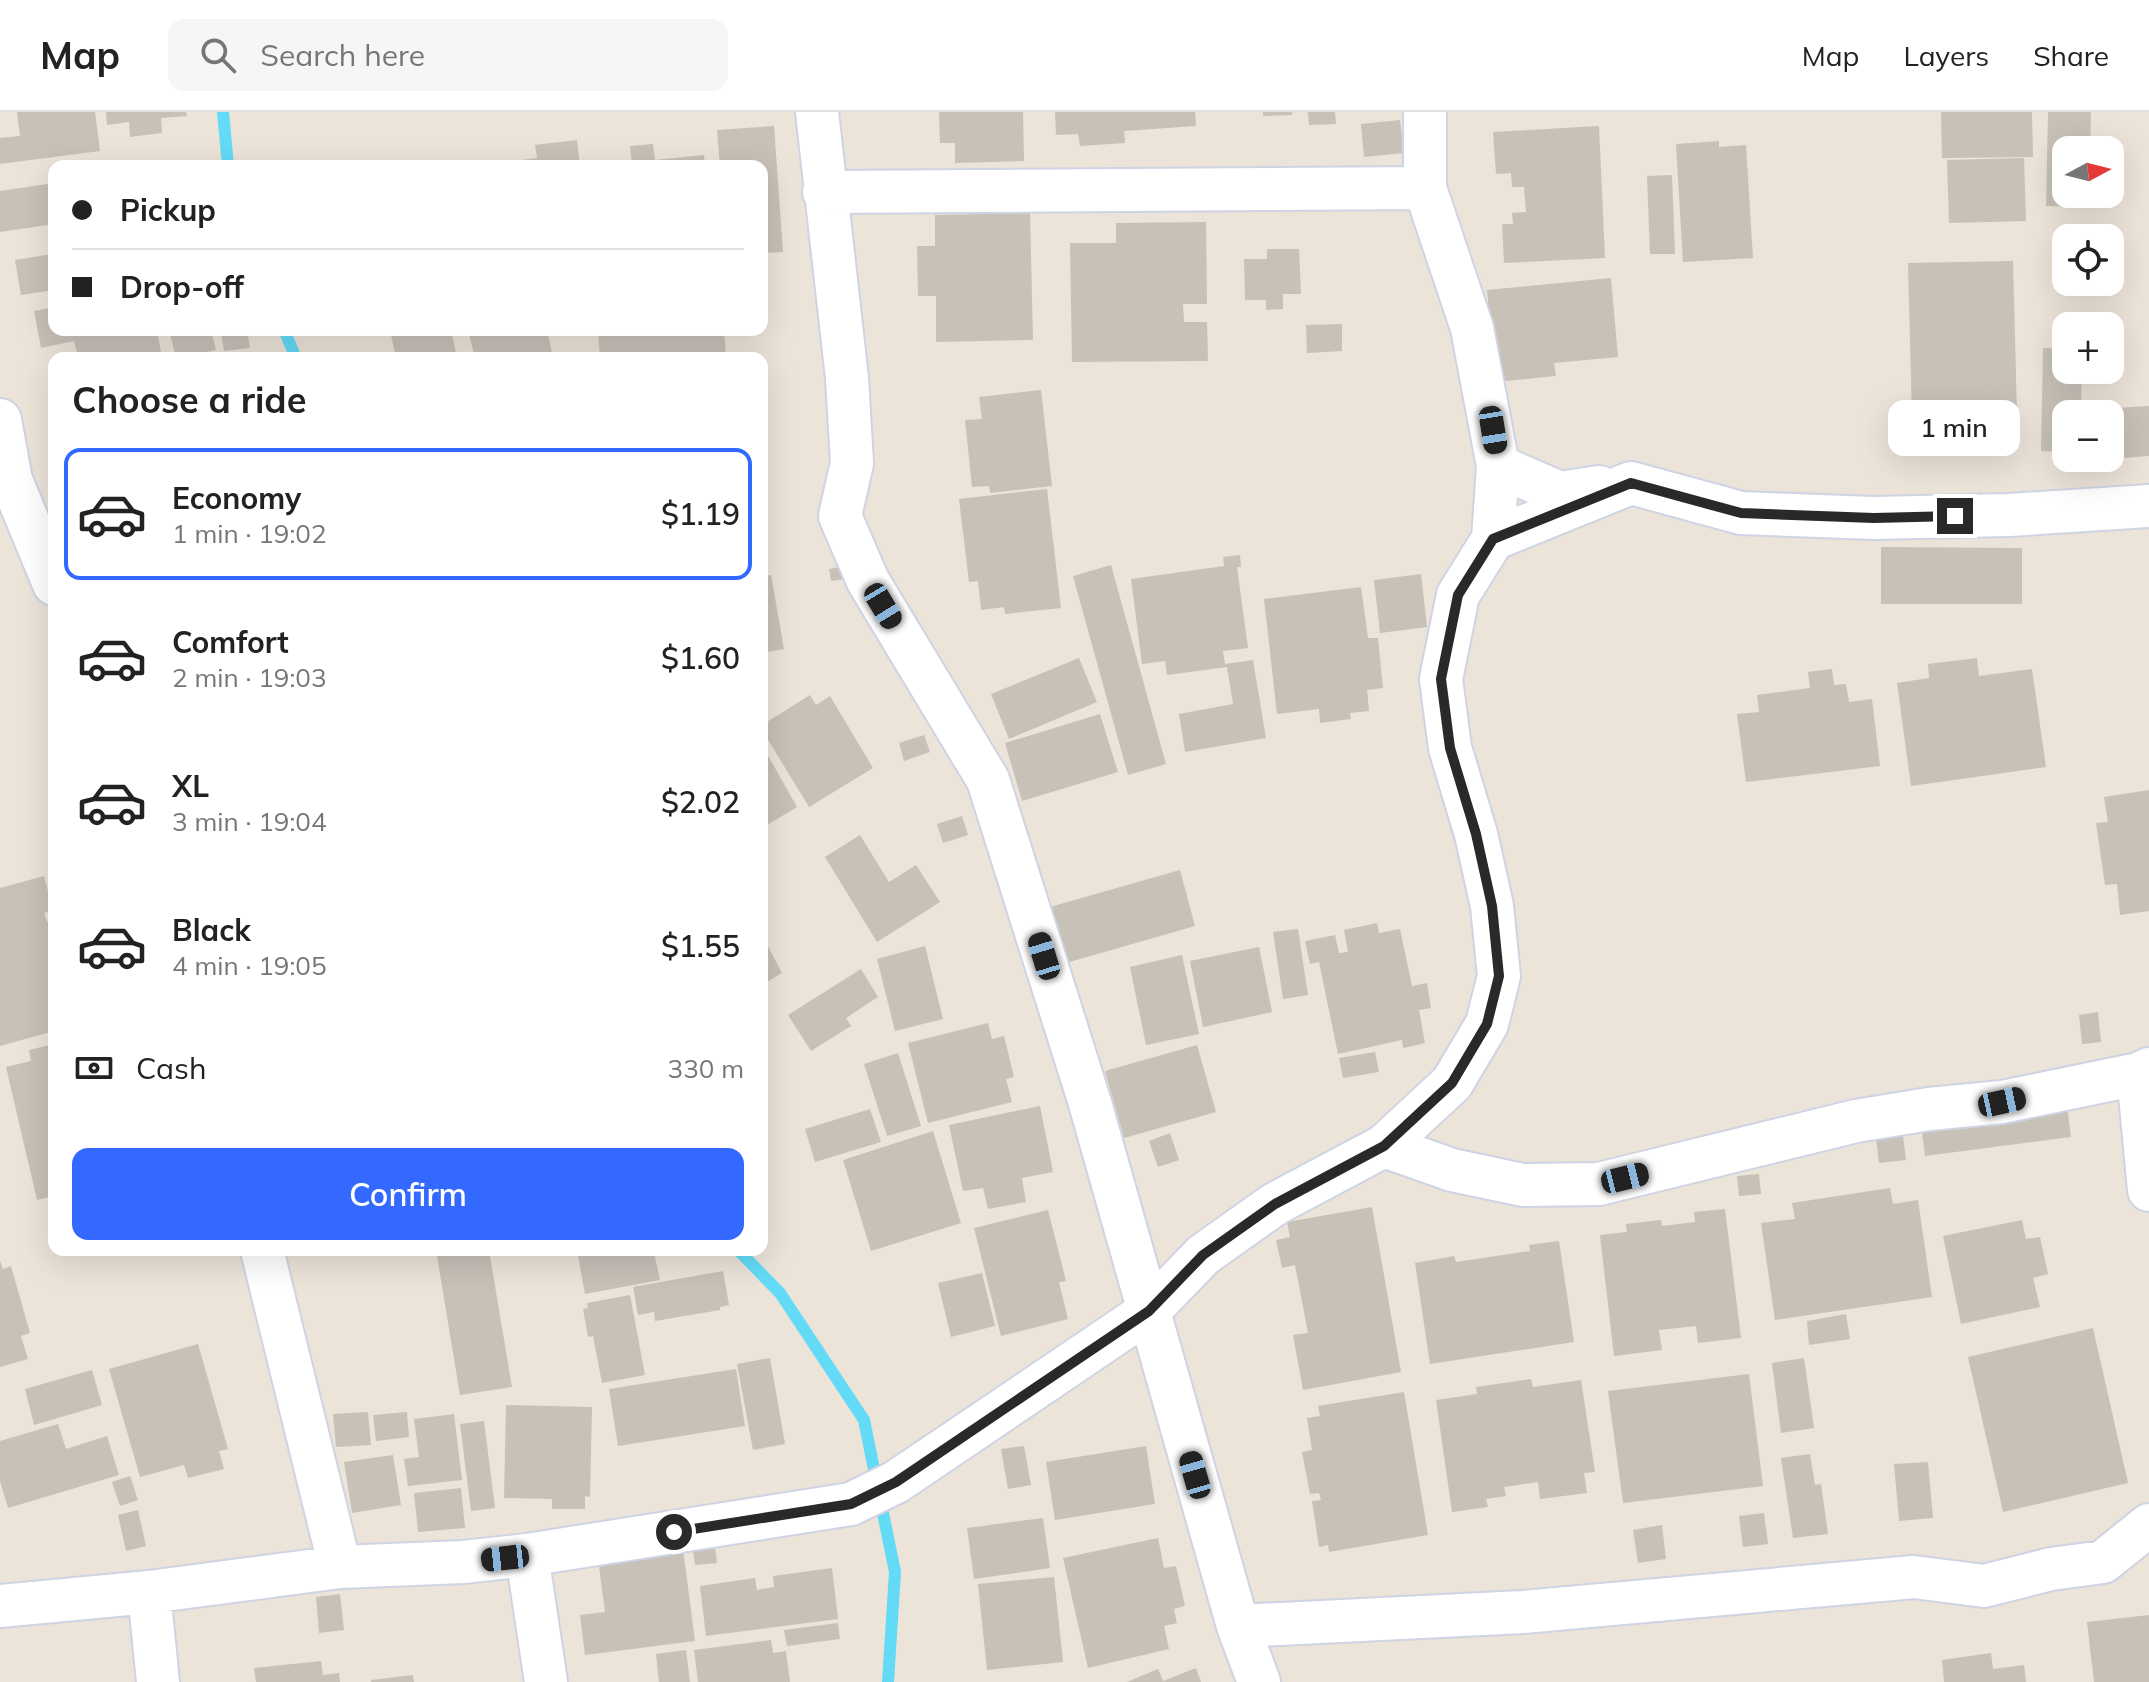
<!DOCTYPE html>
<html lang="en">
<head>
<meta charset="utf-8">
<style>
  body { margin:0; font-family:Mulish,sans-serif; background:#f6f6f6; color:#222; height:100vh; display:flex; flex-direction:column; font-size:30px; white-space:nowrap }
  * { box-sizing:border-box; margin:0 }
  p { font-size:26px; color:#767676 }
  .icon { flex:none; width:44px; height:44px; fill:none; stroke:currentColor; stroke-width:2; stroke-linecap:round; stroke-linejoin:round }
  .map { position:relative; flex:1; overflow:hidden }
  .sheet { position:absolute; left:48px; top:240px; width:720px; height:904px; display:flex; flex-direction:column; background:#fff; border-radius:16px; box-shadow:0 8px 32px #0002 }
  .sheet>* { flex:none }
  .top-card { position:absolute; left:48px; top:48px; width:720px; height:176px; border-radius:16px; box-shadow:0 8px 32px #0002; display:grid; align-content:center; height:176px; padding:0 24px; background:#fff }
  .needle { width:52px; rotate:83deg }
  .fabs { position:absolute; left:2052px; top:24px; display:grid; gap:16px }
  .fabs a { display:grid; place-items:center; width:72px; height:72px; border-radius:16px; background:#fff; box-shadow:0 8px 32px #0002; font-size:40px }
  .end { position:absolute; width:36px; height:36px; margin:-18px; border:10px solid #292929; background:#fff; box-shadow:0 0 0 4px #fff }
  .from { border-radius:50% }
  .bubble { position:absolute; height:56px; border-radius:16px; background:#fff; box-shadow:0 8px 32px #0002; font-size:26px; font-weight:600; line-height:56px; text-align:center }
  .car { position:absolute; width:24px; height:48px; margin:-24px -12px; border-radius:10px; box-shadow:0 0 6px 2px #0007; background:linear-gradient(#222 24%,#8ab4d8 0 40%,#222 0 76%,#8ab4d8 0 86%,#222 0) }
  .top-card b { display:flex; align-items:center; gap:28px; height:76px; font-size:30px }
  .top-card b+b { border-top:2px solid #e0e0e0 }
  .top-card i { width:20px; height:20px; background:#222 }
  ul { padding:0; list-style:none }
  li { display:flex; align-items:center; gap:24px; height:132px; margin:0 16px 12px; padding:0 8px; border:4px solid transparent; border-radius:16px }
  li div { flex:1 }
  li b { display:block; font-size:30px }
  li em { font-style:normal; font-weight:600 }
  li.active { border-color:#3469ff }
  li>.icon { width:72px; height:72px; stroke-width:1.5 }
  h2 { padding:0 24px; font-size:36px; line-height:96px }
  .pay { display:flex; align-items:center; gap:20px; height:88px; padding:0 24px; font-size:30px }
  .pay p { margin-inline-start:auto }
  .cta { display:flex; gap:16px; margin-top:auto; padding:16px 24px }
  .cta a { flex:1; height:92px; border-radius:16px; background:#3469ff; color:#fff; font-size:32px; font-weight:600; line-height:92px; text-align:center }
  header { display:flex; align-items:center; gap:48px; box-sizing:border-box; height:112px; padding:0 40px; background:#fff; border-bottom:2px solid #e0e0e0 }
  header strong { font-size:38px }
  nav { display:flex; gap:44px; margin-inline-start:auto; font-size:28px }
  .search { width:560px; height:72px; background:#f6f6f6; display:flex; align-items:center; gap:20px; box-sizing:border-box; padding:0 28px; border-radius:16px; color:#767676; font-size:30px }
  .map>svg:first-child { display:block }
</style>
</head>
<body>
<header>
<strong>Map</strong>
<div class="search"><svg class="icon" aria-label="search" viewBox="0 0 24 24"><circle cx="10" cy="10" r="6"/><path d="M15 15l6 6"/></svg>Search here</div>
<nav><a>Map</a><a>Layers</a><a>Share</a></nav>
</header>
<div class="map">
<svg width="2149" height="1570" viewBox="0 0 2149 1570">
  <rect width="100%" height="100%" fill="#ece3d9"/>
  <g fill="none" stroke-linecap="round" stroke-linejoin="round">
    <path stroke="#63dbf7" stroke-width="12" d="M223,0L228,54
      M284,218L296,246
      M738,1138L780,1181L864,1308L895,1460L888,1570"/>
  </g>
  <path fill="#c7c1b8" d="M17,0H95L100,39L0,52V26L20,24Z
    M106,0H186L187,4L161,6L162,21L130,25L129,10L107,13Z
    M939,0H1023L1024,49L955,51V31H940Z
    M1055,0H1195L1196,14L1124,19L1125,31L1080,34L1078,22L1056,23Z
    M1263,0H1292V3L1263,4Z
    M1308,0H1335L1336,12L1309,13Z
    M1941,0H2032L2033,45L1942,46Z
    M2048,0H2091L2090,38H2066V82H2089V95L2046,94Z
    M1400,8L1404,41L1364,45L1361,12Z
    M774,14L783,140L762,141V54H720L717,18Z
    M1599,14L1605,146L1504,151L1502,112H1513L1512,101L1526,100L1524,75H1512L1511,61L1496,62L1493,20Z
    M577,28L580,54H515V49L537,46L535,33Z
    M1719,29V35L1746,33L1753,146L1683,150L1676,32Z
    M653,32L655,48L704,43L705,54H621L632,51L630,34Z
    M2024,46L2026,109L1949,111L1947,48Z
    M1672,63L1675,142H1650L1647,64Z
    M54,71V112L0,120V79Z
    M1030,101L1033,228L936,230V184H918L917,134H935V103Z
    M1206,110L1207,192H1183L1184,210H1207L1208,249L1072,250L1070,131H1116V111Z
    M1267,137H1299L1301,182H1283V197L1266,198V188H1245L1244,147H1267Z
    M52,142L54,178L21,183L15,148Z
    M2013,149L2017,303L1912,306L1908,151Z
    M1611,166L1618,245L1554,251L1556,264L1505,269L1504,262L1495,263L1487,178Z
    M54,195V218H157L162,246H78L74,229L41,236L34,199Z
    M1342,212V239L1307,241L1306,213Z
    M169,218H211L216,238L176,246Z
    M247,218L250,236L224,239L221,221Z
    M390,218H451L457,246H396Z
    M468,218H547L553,246H475Z
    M598,218H724L726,245L600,246Z
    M2043,236L2066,237V258H2082L2081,291H2070V302H2066V340L2041,339Z
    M1041,278L1052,374L990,381L989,374L972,375L965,308L982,307L979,285Z
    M2149,294V344L2110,347V302H2085V298Z
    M1047,377L1061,496L1005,502L1004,495L981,498L978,469L969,470L959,387Z
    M1881,435L2022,436V492H1881Z
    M1240,443L1241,455H1237L1248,536L1223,539L1225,552L1253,548L1266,626L1185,640L1179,602L1233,592L1227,555L1167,563L1165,549L1142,552L1131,467L1224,454L1223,445Z
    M856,452L858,465L831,469L829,457Z
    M1111,453L1166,652L1128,663L1073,464Z
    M1421,462L1427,515L1380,521L1374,468Z
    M771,463L784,537L762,541V464Z
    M1361,475L1368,526H1378L1383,576L1367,578L1369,599L1350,601L1351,607L1320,611L1319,597L1277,602L1264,487Z
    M1079,546L1097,590L1009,627L991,582Z
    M1977,546L1979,564L2032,557L2046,655L1911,674L1897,571L1929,566L1928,552Z
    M1832,557L1834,573L1846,572L1849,590L1872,587L1880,654L1746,670L1737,602L1759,600L1757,583L1810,576L1808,560Z
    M810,583L816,593L830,584L873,656L809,695L762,618V613Z
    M1100,602L1118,660L1022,689L1005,631Z
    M924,623L930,640L904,649L899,631Z
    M762,633L797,695L762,716Z
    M2149,678V799L2120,803L2117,772L2105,773L2096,711L2108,710L2104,685Z
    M962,704L968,723L943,731L937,712Z
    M860,723L889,770L916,753L940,790L877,830L825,745Z
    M1180,758L1195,814L1066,851L1050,795Z
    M44,764L53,798L44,801L47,810L54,808V900L51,901L54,919L0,934V776Z
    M1377,811L1379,821L1400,817L1412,874L1427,871L1431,896L1419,898L1425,931L1403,936L1402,928L1338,942L1319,850L1310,852L1305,829L1335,823L1339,841L1348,840L1344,818Z
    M1298,817L1308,883L1283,887L1273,820Z
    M762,823L782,861L762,873Z
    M925,834L943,907L895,919L877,847Z
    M1259,835L1272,900L1203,915L1190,849Z
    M1182,843L1199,922L1146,933L1130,855Z
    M861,857L878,885L846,906L851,914L811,939L788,903Z
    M2098,900L2101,930L2082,932L2079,903Z
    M988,911L992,927L1004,924L1014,965L1006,967L1012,990L928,1011L908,931Z
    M54,932V1084L37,1088L6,955L31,949L29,938Z
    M1197,933L1216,1000L1124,1026L1105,959Z
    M1375,940L1379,960L1343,966L1339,946Z
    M898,941L921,1014L887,1024L864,952Z
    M1040,994L1053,1060L1022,1066L1026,1090L988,1097L983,1076L963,1079L949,1013Z
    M2067,994L2071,1025L1925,1044L1921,1013Z
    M870,997L881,1030L815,1050L805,1017Z
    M1902,1015L1906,1048L1879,1051L1875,1018Z
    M933,1019L961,1111L871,1139L843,1048Z
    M1170,1021L1179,1048L1158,1055L1149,1029Z
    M1759,1062L1761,1082L1739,1084L1737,1064Z
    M1890,1076L1893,1092L1918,1088L1932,1185L1775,1208L1761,1111L1795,1107L1792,1091Z
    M1372,1095L1401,1260L1303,1278L1293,1223L1308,1221L1295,1153L1282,1156L1276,1128L1290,1125L1287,1110Z
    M1725,1097L1741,1226L1698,1231L1696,1214L1659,1218L1662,1238L1614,1244L1600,1123L1627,1120L1626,1112L1661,1108L1662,1114L1695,1110L1694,1100Z
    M1048,1098L1066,1169L1059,1170L1068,1207L1001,1224L974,1116Z
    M2022,1108L2026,1127L2040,1125L2048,1162L2033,1166L2040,1195L1961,1212L1943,1124Z
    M1559,1129L1574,1230L1430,1252L1415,1151L1454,1144L1456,1150L1530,1139L1529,1133Z
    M436,1138H489L512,1275L460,1283Z
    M577,1138L654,1140L660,1168L585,1182Z
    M0,1149L3,1157L11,1154L30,1221L21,1224L28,1247L0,1255Z
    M723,1159L729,1193L720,1195V1198L655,1209L654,1200L638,1203L633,1175Z
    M982,1161L995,1214L951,1225L938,1171Z
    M630,1183L645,1263L602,1271L593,1224L588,1225L583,1197L588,1196L587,1191Z
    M1846,1202L1850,1227L1809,1233L1807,1209Z
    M2093,1216L2128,1371L2003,1400L1968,1245Z
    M198,1232L228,1337L219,1339L224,1357L188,1366L184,1353L140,1365L109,1257Z
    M770,1246L785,1332L753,1338L737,1252Z
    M1804,1246L1814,1316L1781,1321L1772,1251Z
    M736,1257L745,1314L618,1334L609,1277Z
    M92,1258L102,1293L34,1313L25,1277Z
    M1749,1262L1763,1374L1623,1391L1608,1279Z
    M1531,1267L1533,1275L1581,1268L1595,1360L1584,1361L1587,1381L1540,1387L1538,1370L1504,1375L1506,1384L1486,1387L1488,1395L1452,1400L1436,1288L1477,1282L1476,1275Z
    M1404,1280L1428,1423L1329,1440L1328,1433L1319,1435L1312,1389L1321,1388L1319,1381L1310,1382L1302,1340L1312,1338L1307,1306L1320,1304L1318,1294Z
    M506,1293L592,1295L590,1385L585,1384V1397H552V1387L504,1386Z
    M368,1300L371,1333L336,1335L333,1302Z
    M407,1300L409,1325L376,1329L373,1303Z
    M454,1302L462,1368L408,1374L404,1347L419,1345L414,1307Z
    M484,1309L495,1396L471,1399L460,1312Z
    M58,1312L66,1337L107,1324L119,1363L8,1396L0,1369V1329Z
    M1024,1334L1031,1373L1008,1377L1001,1337Z
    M1146,1334L1155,1392L1055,1408L1046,1350Z
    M1810,1342L1815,1373L1821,1372L1828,1422L1793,1426L1781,1346Z
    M393,1343L401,1393L352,1401L344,1350Z
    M1928,1350L1933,1406L1899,1409L1894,1352Z
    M130,1364L138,1388L120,1394L112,1370Z
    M461,1376L465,1416L418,1420L414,1381Z
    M138,1398L146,1434L126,1439L118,1403Z
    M1764,1401L1768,1432L1743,1435L1739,1404Z
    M1043,1406L1050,1456L974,1467L967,1416Z
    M1662,1413L1666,1447L1638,1451L1633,1418Z
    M713,1418L717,1451L695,1453L691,1421Z
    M1158,1426L1164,1456L1176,1454L1185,1494L1174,1497L1177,1511L1164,1514L1169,1537L1088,1556L1063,1446Z
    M683,1437L695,1529L585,1543L580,1503L605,1500L598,1447Z
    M832,1456L838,1507L706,1524L700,1474L755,1466L757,1478L774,1475L773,1464Z
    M1054,1465L1063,1550L987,1558L978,1472Z
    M340,1482L344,1518L319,1521L316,1485Z
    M2149,1503V1570H2094L2087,1510Z
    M838,1511L840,1527L787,1534L784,1518Z
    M771,1528L773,1541L786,1539L790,1570H698L694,1538Z
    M686,1538L690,1570H659L656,1542Z
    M1991,1541L1993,1557L2024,1553L2026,1570H1944L1942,1548Z
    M321,1549L323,1563L339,1561L340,1570H256L254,1556Z
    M1196,1556L1201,1570H1127L1158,1557L1163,1569Z
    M413,1563L414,1570H371V1568Z"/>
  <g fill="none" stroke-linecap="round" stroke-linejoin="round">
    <defs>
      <path id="street" d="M817,0L847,266L852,351L840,404L868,469L988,668L1090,991L1238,1514L1259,1570
        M824,80L1425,76
        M0,308L11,368L54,472
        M1498,354L1560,381L1599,375
        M1493,427L1631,371L1741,401L1874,406L2009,403L2149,394
        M2149,957L2138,962L2149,1078
        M1384,1034L1452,1058L1523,1073L1599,1072L1856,1009L1929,997L2002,990L2138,962
        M262,1138L340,1455
        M527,1443L851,1392L896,1370L1149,1199L1203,1143L1275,1092L1384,1034L1452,971L1487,912L1499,864L1492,794L1476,722L1450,636L1441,567L1458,483L1493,427L1498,354L1472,216L1425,76V0
        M149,1480L158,1570
        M0,1494L149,1480L340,1455L463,1450L527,1443L546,1570
        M1238,1514L1523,1500L1914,1465L1984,1474L2051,1457L2103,1450L2149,1413"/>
    </defs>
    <use href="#street" stroke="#ced4e3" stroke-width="46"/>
    <use href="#street" stroke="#fff" stroke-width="42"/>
  </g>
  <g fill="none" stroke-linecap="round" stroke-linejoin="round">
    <path stroke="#292929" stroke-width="10" d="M674,1420L851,1392L896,1370L1149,1199L1203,1143L1275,1092L1384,1034L1452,971L1487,912L1499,864L1492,794L1476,722L1450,636L1441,567L1458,483L1493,427L1631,371L1741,401L1874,406L1955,404"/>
  </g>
</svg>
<div class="fabs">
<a><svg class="needle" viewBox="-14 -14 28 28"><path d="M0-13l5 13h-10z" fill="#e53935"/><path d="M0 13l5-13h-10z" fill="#767676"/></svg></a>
<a><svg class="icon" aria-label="locate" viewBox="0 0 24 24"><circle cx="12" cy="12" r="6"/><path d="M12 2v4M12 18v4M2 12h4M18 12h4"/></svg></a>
<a>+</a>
<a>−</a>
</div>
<i class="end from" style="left:674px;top:1420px"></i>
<i class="end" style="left:1955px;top:404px"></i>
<div class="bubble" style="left:1888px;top:288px;width:132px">1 min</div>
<i class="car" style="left:1493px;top:318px;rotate:171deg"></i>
<i class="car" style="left:883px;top:494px;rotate:149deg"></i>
<i class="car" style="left:1044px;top:844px;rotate:343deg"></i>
<i class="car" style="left:2002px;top:990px;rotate:78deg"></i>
<i class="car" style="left:1625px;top:1066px;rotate:76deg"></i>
<i class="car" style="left:1195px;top:1363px;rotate:344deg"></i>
<i class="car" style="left:505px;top:1446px;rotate:264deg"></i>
<div class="top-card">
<b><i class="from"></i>Pickup</b>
<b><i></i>Drop-off</b>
</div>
<section class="sheet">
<h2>Choose a ride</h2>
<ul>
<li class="active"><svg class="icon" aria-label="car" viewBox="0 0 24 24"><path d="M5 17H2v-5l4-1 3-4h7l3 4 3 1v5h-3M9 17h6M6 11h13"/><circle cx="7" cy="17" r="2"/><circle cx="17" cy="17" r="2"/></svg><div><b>Economy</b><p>1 min · 19:02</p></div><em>$1.19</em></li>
<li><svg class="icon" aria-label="car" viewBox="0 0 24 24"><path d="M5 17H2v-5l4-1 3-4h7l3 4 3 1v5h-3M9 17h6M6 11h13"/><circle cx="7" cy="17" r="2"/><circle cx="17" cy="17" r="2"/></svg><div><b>Comfort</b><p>2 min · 19:03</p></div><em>$1.60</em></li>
<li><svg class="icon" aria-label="car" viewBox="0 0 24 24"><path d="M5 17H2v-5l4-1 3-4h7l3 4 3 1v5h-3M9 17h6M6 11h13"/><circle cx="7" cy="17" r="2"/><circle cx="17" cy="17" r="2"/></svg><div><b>XL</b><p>3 min · 19:04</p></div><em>$2.02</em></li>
<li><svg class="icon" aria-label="car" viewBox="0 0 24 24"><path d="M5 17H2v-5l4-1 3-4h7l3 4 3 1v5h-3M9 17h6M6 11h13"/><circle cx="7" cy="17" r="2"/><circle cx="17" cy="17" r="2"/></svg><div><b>Black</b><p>4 min · 19:05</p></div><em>$1.55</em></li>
</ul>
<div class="pay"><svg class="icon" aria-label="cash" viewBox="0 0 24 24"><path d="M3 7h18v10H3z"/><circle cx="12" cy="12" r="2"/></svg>Cash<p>330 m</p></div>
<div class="cta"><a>Confirm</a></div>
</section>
</div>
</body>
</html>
